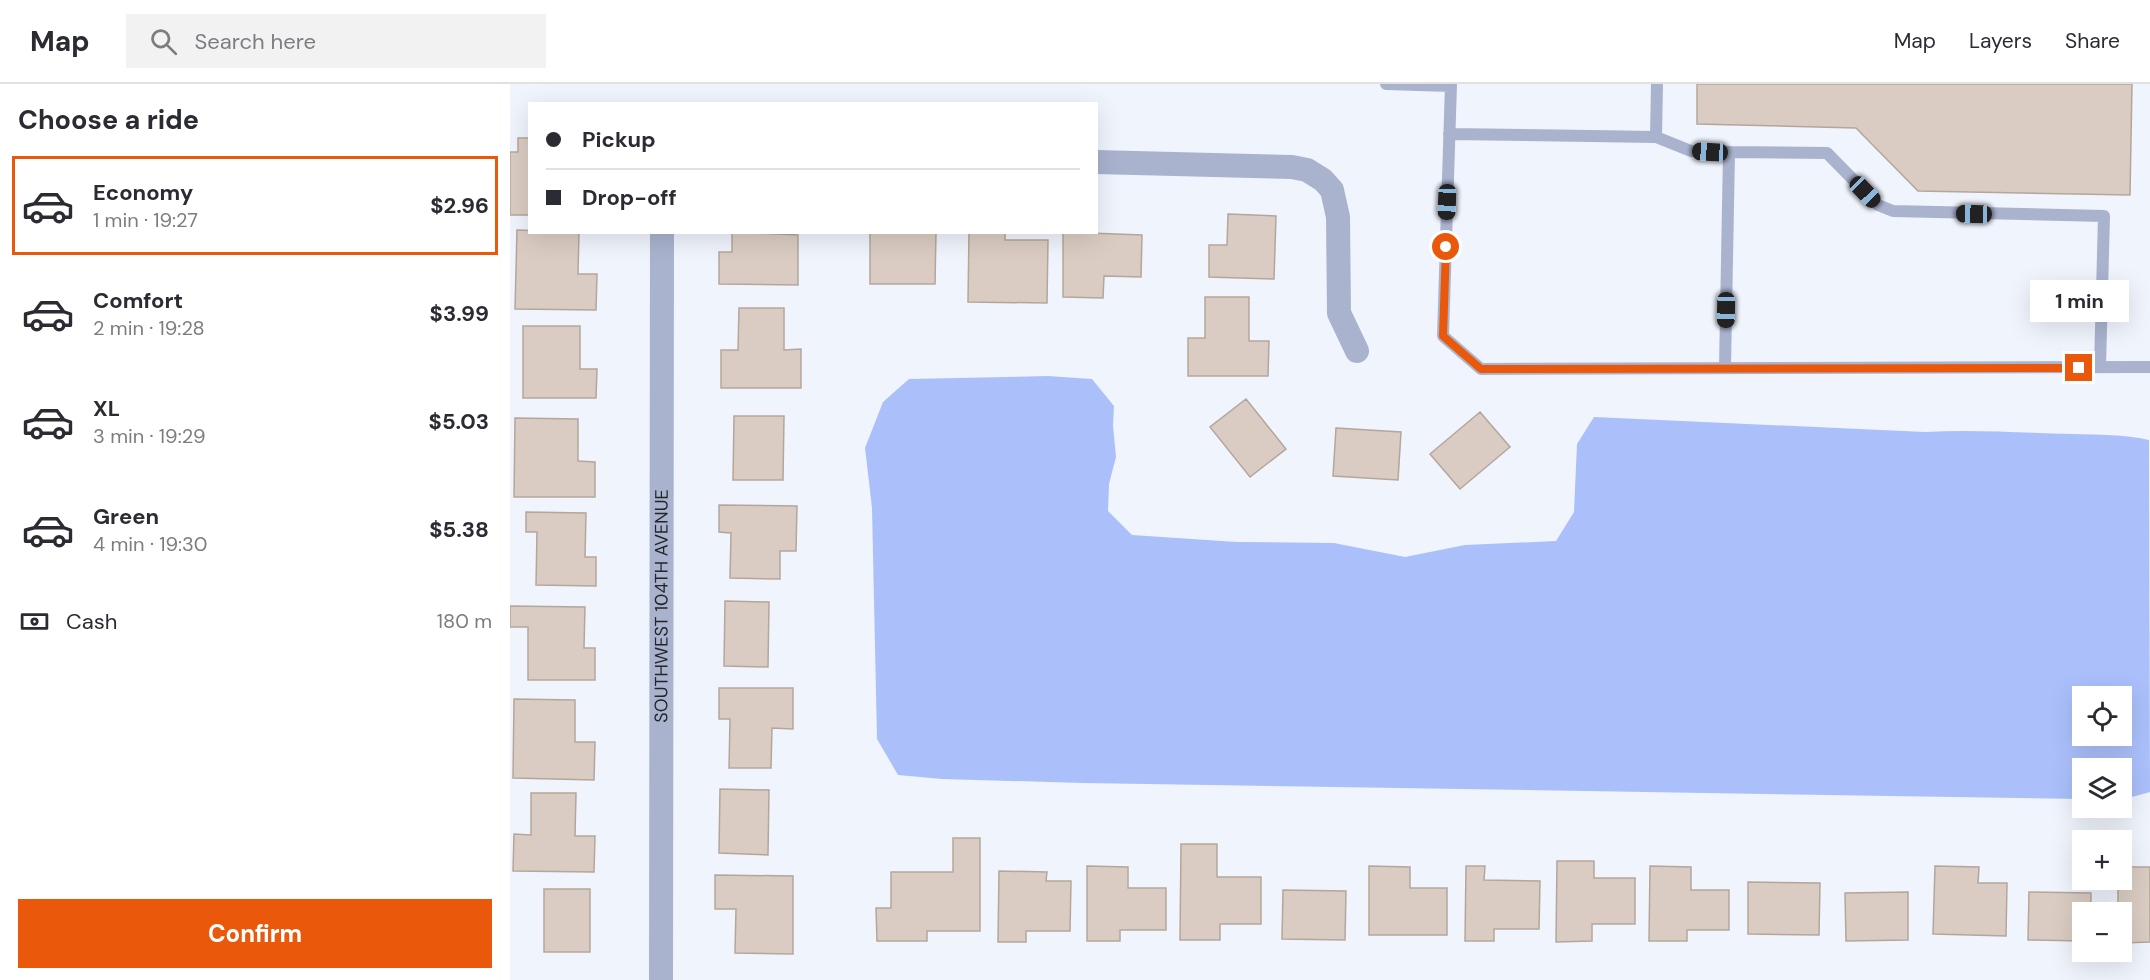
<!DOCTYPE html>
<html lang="en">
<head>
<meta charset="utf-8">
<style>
  body { margin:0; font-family:"DM Sans",sans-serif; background:#f2f2f3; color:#2b2b33; height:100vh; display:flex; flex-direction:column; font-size:22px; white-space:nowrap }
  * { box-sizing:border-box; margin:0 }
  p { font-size:20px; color:#7c7c81 }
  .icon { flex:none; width:33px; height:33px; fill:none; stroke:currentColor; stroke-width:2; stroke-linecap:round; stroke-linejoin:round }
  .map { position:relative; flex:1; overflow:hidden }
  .drawer { display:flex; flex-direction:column; background:#fff; width:510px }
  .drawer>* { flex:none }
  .banner { position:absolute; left:18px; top:18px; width:570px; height:132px; border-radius:0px; box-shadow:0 6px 24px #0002; display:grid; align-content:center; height:132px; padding:0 18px; background:#fff }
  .buttons { position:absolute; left:1562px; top:602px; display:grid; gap:12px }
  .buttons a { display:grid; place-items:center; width:60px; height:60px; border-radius:0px; background:#fff; box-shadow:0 6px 24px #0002; font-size:30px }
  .end { position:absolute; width:27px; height:27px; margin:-14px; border:8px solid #ea580c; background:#fff; box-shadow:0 0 0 3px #fff }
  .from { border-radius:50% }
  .bubble { position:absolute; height:42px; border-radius:0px; background:#fff; box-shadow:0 6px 24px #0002; font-size:20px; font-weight:700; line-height:42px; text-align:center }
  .car { position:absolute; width:18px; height:36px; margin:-18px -9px; border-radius:8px; box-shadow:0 0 4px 2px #0007; background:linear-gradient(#222 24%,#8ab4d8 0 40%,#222 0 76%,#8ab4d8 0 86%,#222 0) }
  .banner b { display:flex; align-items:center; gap:21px; height:57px; font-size:22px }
  .banner b+b { border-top:2px solid #e1e1e2 }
  .banner i { width:15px; height:15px; background:#2b2b33 }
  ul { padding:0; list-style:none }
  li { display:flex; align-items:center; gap:18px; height:99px; margin:0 12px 9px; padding:0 6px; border:3px solid transparent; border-radius:0px }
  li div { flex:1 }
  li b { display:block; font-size:22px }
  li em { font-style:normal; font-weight:700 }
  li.selected { border-color:#ea580c }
  li>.icon { width:54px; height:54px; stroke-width:1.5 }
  h2 { padding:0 18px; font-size:27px; line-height:72px }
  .pay { display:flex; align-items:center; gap:15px; height:66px; padding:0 18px; font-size:22px }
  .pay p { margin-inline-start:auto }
  .primary-button { display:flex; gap:12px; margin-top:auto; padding:12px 18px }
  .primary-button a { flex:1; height:69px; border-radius:0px; background:#ea580c; color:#fff; font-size:24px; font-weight:700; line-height:69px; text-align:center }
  header { display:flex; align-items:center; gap:36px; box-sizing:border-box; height:84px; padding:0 30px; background:#fff; border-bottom:2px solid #e1e1e2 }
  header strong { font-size:28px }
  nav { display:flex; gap:33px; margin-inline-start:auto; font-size:21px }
  .search { width:420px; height:54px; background:#f2f2f3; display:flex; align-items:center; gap:15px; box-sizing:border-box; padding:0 21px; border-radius:0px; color:#7c7c81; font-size:22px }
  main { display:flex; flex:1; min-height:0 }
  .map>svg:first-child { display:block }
</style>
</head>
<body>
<header>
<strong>Map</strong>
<div class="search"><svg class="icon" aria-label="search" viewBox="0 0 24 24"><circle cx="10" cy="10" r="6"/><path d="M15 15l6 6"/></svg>Search here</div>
<nav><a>Map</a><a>Layers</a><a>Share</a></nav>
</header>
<main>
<section class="drawer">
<h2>Choose a ride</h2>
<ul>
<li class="selected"><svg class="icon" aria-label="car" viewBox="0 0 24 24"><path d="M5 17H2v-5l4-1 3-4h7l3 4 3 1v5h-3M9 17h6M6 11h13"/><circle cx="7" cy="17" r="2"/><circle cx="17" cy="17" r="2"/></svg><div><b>Economy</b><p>1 min · 19:27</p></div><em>$2.96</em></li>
<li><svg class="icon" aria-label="car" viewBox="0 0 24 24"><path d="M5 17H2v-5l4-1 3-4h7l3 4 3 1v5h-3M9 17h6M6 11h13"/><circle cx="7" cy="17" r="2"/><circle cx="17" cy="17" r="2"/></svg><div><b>Comfort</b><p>2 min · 19:28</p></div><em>$3.99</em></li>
<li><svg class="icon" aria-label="car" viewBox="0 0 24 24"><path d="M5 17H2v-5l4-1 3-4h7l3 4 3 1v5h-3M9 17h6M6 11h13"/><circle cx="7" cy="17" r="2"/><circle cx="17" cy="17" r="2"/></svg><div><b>XL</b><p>3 min · 19:29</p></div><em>$5.03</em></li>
<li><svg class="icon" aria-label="car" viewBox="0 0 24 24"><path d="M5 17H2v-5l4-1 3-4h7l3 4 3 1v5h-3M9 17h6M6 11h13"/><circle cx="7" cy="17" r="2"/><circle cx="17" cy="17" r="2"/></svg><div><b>Green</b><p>4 min · 19:30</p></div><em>$5.38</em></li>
</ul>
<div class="pay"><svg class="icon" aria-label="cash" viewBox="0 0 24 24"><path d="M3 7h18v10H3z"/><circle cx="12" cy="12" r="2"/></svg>Cash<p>180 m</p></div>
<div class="primary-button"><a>Confirm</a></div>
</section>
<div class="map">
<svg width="1640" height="896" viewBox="0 0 1640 896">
  <rect width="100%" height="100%" fill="#f0f4fd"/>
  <path fill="#abc0fb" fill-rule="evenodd" d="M538,292L582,295L604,322L603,342L606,373L599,400L598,427L622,451L727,458L824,459L895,473L955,461L1046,457L1064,428L1067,360L1084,333L1415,348C1464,345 1512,349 1562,350C1589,351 1613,350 1639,356L1640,708L1611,716V684H1572V715L573,699L432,695L388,691L367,655L362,424L355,364L373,318L399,295ZM1572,612H1611V651H1572Z"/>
  <path fill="#daccc2" stroke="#b4a69c" stroke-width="1.5" d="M1187,0H1622L1620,111L1408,107L1346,44L1187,40Z
    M8,54H20V131H0V68H8Z
    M718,130L766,132L764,195L699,193V161H717Z
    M7,146L69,148L68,190H87L86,226L5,225Z
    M222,148L288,151V201L209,200V168H222Z
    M360,148H426L425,200H360Z
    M459,148H495V156H538L537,219L458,218Z
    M553,148L632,151L631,193L594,192L593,214L553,213Z
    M695,213H739V257H759L758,292H678V254H695Z
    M229,224H274V266L291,265V304H211V266H228Z
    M13,242H70V285H87L86,314H13Z
    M736,315L776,365L740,393L700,343Z
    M970,328L1000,363L950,405L920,370Z
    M224,332H274L273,396H223Z
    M5,334L68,335V377L85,378V413H4Z
    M826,344L891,348L888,396L823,392Z
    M209,421L287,422L286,467H270V495L220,494L221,449L209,448Z
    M16,428L76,429L75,473H86V502L26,501L27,448H16Z
    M215,517L259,518L258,583L214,582Z
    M0,522L75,523L74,564H85V596H18V543H0Z
    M209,604H283V645L262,644L261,684H219L220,635H209Z
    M4,615L65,616V658H85L84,696L3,694Z
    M210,705L259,706L258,771L209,769Z
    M21,709H66L65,752H85L84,788L3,787L4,750L21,751Z
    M443,754H470V847H417V857H367L366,824H381V788H443Z
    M671,760H707V793H751V840H710V856H670Z
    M1047,777H1084V794H1125V840H1082V857L1046,858Z
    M577,782L618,783V804H656V846H610V857H577Z
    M859,782L900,783V804H937V851H859Z
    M956,782H975L974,796L1030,797L1029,845H984V857H955Z
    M1140,782L1181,783V806H1219V846H1177V857H1139Z
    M1425,782L1469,783L1468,799H1497L1496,852L1423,850Z
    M1611,783H1640V858L1611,859V828H1608V795H1611Z
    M489,787L537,788L536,797H561L560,847H516V858H488Z
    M205,791L283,792V870L225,869L226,825H205Z
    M1238,798L1310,799L1309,851L1238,850Z
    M34,805H80V868H34Z
    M773,806L836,807L835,856L772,855Z
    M1398,808V856L1336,857L1335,809Z
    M1519,808L1581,809V828H1572V857L1518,856Z"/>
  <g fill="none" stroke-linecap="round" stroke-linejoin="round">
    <path stroke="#aab3ce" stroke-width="12" d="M876,0L941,2
      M941,0L933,252L971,285L1640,283
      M939,50L1146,53L1147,0
      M1146,53L1181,67L1219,68L1215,284
      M1219,68L1317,69L1368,121L1383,127L1594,132L1590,283"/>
    <g stroke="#aab3ce" stroke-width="24">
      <path d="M586,78L782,83L797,86L813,96L822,106L828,133L829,229L847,267"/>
      <path id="s1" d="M151,896L152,148"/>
    </g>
  </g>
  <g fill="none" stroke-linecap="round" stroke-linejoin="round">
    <path stroke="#ea580c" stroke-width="8" d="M936,163L933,252L971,285L1569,284"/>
  </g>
  <g text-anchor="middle" stroke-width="4.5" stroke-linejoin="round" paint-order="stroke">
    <g font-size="18" fill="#23252b" stroke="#fff">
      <text dy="6" stroke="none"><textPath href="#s1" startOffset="374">SOUTHWEST 104TH AVENUE</textPath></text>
    </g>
  </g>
</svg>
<div class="buttons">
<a><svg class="icon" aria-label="locate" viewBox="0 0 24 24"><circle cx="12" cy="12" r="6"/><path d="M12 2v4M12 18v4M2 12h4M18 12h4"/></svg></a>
<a><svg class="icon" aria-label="layers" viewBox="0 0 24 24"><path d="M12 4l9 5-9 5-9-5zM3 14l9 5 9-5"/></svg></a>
<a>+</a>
<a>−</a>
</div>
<i class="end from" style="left:936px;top:163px"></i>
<i class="end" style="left:1569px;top:284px"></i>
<div class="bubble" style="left:1520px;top:196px;width:99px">1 min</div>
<i class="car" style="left:1200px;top:68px;rotate:273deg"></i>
<i class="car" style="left:1355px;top:108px;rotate:136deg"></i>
<i class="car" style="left:937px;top:118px;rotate:182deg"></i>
<i class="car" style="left:1464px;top:130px;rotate:271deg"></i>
<i class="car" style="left:1216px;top:226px;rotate:181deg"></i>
<div class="banner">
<b><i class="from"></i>Pickup</b>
<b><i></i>Drop-off</b>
</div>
</div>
</main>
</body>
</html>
